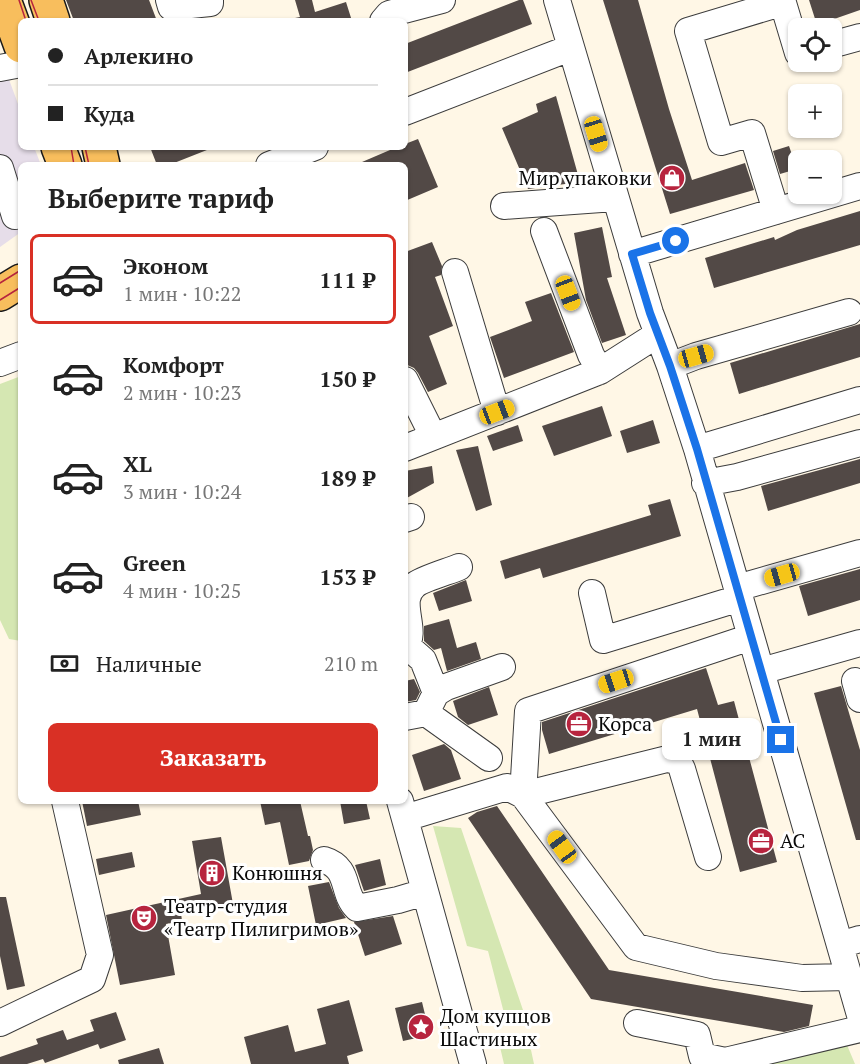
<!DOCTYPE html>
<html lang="ru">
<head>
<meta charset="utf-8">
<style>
  body { margin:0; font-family:"PT Serif",serif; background:#f6f6f6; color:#222; height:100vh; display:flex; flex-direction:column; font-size:22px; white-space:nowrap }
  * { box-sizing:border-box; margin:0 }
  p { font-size:20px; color:#767676 }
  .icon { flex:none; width:33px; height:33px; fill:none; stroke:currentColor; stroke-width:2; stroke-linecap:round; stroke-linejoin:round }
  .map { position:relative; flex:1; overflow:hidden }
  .details { position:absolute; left:18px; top:162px; width:390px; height:642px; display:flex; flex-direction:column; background:#fff; border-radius:9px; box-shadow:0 2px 4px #0004 }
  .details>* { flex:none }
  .hud { position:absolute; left:18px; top:18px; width:390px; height:132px; border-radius:9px; box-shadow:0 2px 4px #0004; display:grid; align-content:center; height:132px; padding:0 30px; background:#fff }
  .fabs { position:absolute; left:788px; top:18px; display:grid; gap:12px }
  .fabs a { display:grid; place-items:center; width:54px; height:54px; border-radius:9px; background:#fff; box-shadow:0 2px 4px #0004; font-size:30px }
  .end { position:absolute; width:27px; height:27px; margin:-14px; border:8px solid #1a73e8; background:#fff; box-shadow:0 0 0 3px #fff }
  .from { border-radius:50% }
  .bubble { position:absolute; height:42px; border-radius:9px; background:#fff; box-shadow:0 2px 4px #0004; font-size:20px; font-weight:800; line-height:42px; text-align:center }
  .car { position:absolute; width:18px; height:36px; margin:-18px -9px; border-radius:8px; box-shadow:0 0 4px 2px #0007; background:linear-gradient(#f5c518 24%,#345 0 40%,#f5c518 0 76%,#345 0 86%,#f5c518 0) }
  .hud b { display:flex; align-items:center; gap:21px; height:57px; font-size:22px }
  .hud b+b { border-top:2px solid #e0e0e0 }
  .hud i { width:15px; height:15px; background:#222 }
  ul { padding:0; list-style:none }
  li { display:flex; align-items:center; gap:18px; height:90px; margin:0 12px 9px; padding:0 18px; border:3px solid transparent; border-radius:9px }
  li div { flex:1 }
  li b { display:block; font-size:22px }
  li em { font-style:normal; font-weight:800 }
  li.selected { border-color:#d93025 }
  li>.icon { width:54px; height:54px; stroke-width:1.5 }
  h2 { padding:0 30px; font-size:27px; line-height:72px }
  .pay { display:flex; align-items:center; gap:15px; height:66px; padding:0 30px; font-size:22px }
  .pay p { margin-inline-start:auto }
  .primary-button { display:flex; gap:12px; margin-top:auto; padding:12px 30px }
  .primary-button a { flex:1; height:69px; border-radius:9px; background:#d93025; color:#fff; font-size:24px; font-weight:800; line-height:69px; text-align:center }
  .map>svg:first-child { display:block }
</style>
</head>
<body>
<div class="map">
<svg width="860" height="1064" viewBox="0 0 860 1064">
  <rect width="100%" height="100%" fill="#fff7e6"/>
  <path fill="#e6dde9" d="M0,55L21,112V147H34L41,165H21V232L0,247Z"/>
  <path fill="#d5e7b2" d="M21,376V641L9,639L0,620V384Z
    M433,826L461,828L524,1013L505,1017L488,951L467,946Z
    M844,1038L855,1064H740Z
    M521,1040L531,1050L534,1064H504L500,1047Z"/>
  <path fill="#524946" d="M66,0H149L157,21H74Z
    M295,0H312L315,12L346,2L352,21H296L295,18L300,17Z
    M519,0H523L532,24L405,73V44Z
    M603,0H638L669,109L692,180L745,163L754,190L670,214Z
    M809,0H860V10L817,25Z
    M556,96L580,182L528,189L502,128L538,112L536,104Z
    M418,139L438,187L405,201V165H355L397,147H405V144Z
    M789,146L797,169L780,174L773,151Z
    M150,147H212V148L169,165H157Z
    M860,211V245L714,288L705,258L774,237L775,240L797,230Z
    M602,227L612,277L607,278L626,335L602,343L586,300L574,233Z
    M432,242L442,266L441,275L435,277L453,326L429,336L447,384L428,392L418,373L414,368L405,364V252Z
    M551,293L574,352L504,378L490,337L532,321L525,302Z
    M860,324V357L739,394L730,363Z
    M602,406L612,436L554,456L542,426Z
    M653,420L660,443L627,453L620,431Z
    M518,425L523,441L493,451L487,436Z
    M478,446L492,505L476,511L456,450Z
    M860,459V483L768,511L761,486Z
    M432,466L434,483L405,499V471Z
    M670,499L681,536L543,578L540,568L505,579L500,561L651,515L648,505Z
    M860,569V600L808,616L799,586Z
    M466,580L472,601L439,611L433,593Z
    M449,619L457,648L476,642L481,659L447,671L441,648L434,650L424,641V626Z
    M706,668L718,705L734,701L777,862L740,872L697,709L549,754L542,730V722Z
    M414,679L420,692L416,700L405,702V681Z
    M841,686L860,750V840H856L814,693Z
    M489,687L498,715L468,725L458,717L453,701Z
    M444,744L451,750L461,779L424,791L412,755Z
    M82,801H138L141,815L87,826Z
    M260,801H300L308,836H310L313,850L309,861L289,865L280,822L265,825Z
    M340,801H366L370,819L344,824Z
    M497,806L609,970L813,1005L809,1026L784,1032L591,999L468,818L477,812Z
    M221,837L233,904L181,913L182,921L166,924L175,975L120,985L106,915L201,894L192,841Z
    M132,852L135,867L99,875L96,859Z
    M380,859L386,885L364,891L355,865Z
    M329,882L339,908L346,918L316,925L308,886Z
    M0,897H6L25,986L7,990L0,956Z
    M393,916L402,944L365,956L354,922Z
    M349,1000L363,1051L347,1056L349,1064H251L244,1037L288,1025L295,1052L326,1044L317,1009Z
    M422,1002L430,1035L403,1041L395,1008Z
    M116,1012L126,1040L100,1049L98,1044L45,1063L43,1059L27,1064H0V1057L38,1044L36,1039L63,1030L67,1040L94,1031L90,1020Z
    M159,1048L164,1064H119L118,1060Z"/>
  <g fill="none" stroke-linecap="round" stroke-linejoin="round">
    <defs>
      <path id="minor" d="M169,0L171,7L210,3V0
        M557,0L650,313L670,366L697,449L860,1015
        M773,0L774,5L783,3L798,53
        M774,5L688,31L721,142L752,133L776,211
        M383,21L389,14L442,0
        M831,45L860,37
        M0,68L21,64
        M405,112L570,48
        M269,165L315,147
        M0,168L15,216
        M504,206L615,198
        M544,231L591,355L600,371
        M632,254L860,186
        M455,272L497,412
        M0,363L21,355
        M670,366L696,356L849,312
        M405,380L433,436
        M405,448L600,371L658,334
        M697,449L860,400
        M705,483L737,477L860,443
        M405,519L411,517
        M737,588L860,553
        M592,593L603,640L740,598
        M407,646L423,660L436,693
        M405,647C419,630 395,601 415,585C422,579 450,571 459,567
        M761,671L860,643
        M855,681L860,699
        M426,713L489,758
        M405,717L426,713L436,693L446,687L502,667
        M400,801L473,1064
        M405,818L507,787L523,795L636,947L716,966L802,978L849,977
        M708,857L682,769L678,761L667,759L523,795L528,711L751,637
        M324,860C351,868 341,893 357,908L398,900L425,892
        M840,945L860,939
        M0,1023L92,979L100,955L65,801
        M637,1023L697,1035L702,1056L725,1061L860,1029"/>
      <path id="major" d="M4,0L21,46
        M46,0L53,21
        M58,147L65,165
        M99,147L103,165
        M0,294L21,281"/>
    </defs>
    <use href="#minor" stroke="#3c3c3c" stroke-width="28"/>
    <use href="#major" stroke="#1a1a1a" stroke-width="36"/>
    <use href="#minor" stroke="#fff" stroke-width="26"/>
    <use href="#major" stroke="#f8be5d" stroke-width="33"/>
    <path stroke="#b7243e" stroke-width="1.5" d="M19,0L26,21
      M31,0L39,21
      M71,147L74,165
      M85,147L89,165
      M0,283L21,270
      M0,300L21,287"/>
  </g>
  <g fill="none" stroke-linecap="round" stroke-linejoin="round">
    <path stroke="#1a73e8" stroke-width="8" d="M676,241L632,254L650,313L670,366L697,449L781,740"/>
  </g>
  <defs>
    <symbol id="shop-disc" viewBox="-11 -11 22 22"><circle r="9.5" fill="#b7243e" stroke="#fff"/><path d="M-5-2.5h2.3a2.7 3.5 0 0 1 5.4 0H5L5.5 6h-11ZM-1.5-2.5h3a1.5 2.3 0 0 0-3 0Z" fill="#fff"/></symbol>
    <symbol id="office-disc" viewBox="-11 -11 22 22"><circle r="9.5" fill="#b7243e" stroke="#fff"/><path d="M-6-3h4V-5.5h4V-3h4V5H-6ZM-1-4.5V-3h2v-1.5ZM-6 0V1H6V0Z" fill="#fff"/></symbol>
    <symbol id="building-disc" viewBox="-11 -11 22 22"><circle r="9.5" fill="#b7243e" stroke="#fff"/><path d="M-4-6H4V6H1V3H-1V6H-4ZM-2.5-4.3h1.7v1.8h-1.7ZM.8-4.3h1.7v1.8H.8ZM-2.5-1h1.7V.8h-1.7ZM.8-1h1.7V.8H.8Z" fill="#fff"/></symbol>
    <symbol id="theatre-disc" viewBox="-11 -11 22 22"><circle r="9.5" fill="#b7243e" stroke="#fff"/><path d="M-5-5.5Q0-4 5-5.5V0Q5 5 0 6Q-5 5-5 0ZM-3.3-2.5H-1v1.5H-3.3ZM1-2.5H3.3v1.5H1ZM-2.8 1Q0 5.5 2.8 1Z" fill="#fff"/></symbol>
    <symbol id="sight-disc" viewBox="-11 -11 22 22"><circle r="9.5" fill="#b7243e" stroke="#fff"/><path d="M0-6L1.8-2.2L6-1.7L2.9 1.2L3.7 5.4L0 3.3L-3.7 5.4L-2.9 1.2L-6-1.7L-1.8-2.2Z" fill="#fff"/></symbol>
  </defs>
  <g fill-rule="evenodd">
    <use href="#shop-disc" x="657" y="163" width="30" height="30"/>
    <use href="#office-disc" x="564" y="709" width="30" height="30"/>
    <use href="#office-disc" x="746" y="826" width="30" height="30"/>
    <use href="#building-disc" x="197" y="858" width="30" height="30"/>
    <use href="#theatre-disc" x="129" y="903" width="30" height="30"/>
    <use href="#sight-disc" x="406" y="1012" width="30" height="30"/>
  </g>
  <g text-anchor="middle" stroke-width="6" stroke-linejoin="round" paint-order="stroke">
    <g font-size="20" fill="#090909" stroke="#fff" text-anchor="start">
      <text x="652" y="185" text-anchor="end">Мир упаковки</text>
      <text x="598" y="731">Корса</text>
      <text x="780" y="848">АС</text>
      <text x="232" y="880">Конюшня</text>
      <text x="164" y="913">Театр-студия<tspan x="164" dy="23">«Театр Пилигримов»</tspan></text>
      <text x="440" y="1023">Дом купцов<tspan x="440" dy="23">Шастиных</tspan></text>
    </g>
  </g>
</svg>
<div class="fabs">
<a><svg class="icon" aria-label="locate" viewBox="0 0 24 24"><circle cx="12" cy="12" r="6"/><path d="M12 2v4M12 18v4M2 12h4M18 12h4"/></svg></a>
<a>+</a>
<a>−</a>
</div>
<i class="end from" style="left:676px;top:241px"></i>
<i class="end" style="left:781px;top:740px"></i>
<div class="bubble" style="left:662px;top:718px;width:99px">1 мин</div>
<i class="car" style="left:596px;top:134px;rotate:163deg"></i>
<i class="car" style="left:568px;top:293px;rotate:159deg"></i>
<i class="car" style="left:696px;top:356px;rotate:74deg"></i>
<i class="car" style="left:497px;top:412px;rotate:69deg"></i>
<i class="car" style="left:782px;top:575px;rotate:254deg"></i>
<i class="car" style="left:616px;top:681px;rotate:252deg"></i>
<i class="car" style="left:562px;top:847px;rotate:324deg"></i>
<div class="hud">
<b><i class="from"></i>Арлекино</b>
<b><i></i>Куда</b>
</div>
<section class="details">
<h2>Выберите тариф</h2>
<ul>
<li class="selected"><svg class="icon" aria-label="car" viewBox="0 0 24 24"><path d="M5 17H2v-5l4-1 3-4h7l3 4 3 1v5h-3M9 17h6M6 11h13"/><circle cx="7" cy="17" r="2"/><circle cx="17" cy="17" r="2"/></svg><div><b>Эконом</b><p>1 мин · 10:22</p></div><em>111 ₽</em></li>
<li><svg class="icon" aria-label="car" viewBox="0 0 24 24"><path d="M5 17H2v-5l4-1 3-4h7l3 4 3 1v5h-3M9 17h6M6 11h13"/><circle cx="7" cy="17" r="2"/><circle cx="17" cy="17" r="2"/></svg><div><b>Комфорт</b><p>2 мин · 10:23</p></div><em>150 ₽</em></li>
<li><svg class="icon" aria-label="car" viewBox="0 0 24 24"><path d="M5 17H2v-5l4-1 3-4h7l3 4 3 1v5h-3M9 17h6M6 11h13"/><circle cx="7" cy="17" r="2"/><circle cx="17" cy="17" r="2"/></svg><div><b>XL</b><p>3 мин · 10:24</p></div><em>189 ₽</em></li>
<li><svg class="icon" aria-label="car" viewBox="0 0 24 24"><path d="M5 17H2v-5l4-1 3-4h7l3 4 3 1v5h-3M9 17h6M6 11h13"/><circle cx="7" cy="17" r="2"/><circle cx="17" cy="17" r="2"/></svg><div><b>Green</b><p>4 мин · 10:25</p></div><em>153 ₽</em></li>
</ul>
<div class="pay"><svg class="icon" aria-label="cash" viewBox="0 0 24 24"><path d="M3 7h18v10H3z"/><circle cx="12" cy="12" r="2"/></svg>Наличные<p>210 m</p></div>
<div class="primary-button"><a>Заказать</a></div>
</section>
</div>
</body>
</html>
